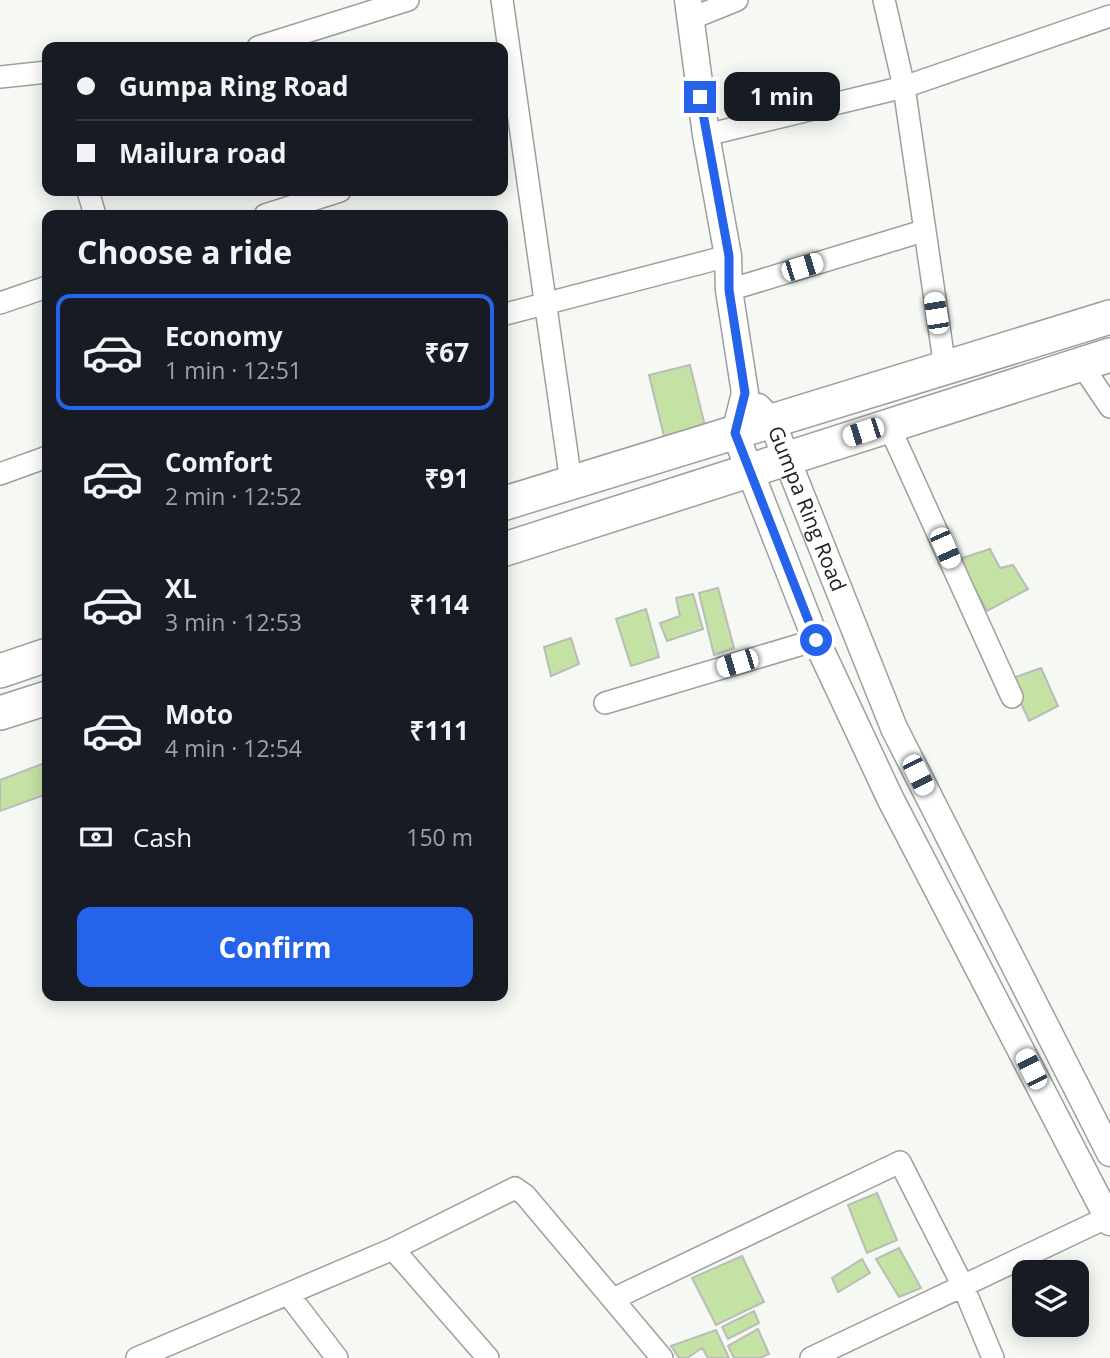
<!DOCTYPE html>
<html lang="en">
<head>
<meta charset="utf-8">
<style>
  body { margin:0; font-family:"Open Sans",sans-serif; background:#20242c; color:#f1f3f6; height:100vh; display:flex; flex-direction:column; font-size:26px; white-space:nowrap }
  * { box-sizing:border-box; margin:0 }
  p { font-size:23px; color:#9ea1a6 }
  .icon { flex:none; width:38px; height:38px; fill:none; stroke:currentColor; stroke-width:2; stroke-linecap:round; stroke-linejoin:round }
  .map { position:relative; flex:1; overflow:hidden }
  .drawer { position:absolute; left:42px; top:210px; width:466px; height:791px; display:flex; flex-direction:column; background:#171b24; border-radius:14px; box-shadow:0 4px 18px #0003 }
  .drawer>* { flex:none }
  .guide { position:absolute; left:42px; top:42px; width:466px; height:154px; border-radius:14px; box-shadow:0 4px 18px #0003; display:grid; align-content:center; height:154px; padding:0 35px; background:#171b24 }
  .tools { position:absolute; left:1012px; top:1260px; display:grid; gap:14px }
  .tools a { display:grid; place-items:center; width:77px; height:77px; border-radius:14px; background:#171b24; box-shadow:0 4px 18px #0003; font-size:35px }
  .end { position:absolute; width:32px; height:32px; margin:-16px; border:9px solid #2563eb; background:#fff; box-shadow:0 0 0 4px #fff }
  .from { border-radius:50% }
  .bubble { position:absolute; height:49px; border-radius:14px; background:#171b24; box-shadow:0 4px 18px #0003; font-size:23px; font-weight:700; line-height:49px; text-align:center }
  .car { position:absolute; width:21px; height:42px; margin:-21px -10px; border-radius:9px; box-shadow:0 0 5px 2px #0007; background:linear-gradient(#fff 24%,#345 0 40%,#fff 0 76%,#345 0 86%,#fff 0) }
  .guide b { display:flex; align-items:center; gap:24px; height:66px; font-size:26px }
  .guide b+b { border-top:2px solid #363941 }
  .guide i { width:18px; height:18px; background:#f1f3f6 }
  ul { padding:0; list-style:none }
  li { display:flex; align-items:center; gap:21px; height:116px; margin:0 14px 10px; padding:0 21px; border:4px solid transparent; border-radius:14px }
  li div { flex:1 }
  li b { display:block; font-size:26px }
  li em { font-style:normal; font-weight:700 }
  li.current { border-color:#2563eb }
  li>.icon { width:63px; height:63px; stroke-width:1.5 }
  h2 { padding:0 35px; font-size:32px; line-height:84px }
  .pay { display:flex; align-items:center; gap:18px; height:77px; padding:0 35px; font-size:26px }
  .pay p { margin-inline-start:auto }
  .primary-button { display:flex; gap:14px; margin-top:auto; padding:14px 35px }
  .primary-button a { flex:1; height:80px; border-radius:14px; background:#2563eb; color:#fff; font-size:28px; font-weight:700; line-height:80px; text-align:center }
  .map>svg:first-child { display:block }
</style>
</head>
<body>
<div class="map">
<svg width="1110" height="1358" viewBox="0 0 1110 1358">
  <rect width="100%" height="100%" fill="#f6f8f4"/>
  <path fill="#c5e2a5" stroke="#babcb8" stroke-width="2" d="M690,365L705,426L664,436L649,375Z
    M990,549L1000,568L1013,565L1028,589L987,611L959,559Z
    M718,588L734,648L714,655L699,593Z
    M693,594L703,629L667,641L660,623L680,616L676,598Z
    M646,609L659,657L631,666L616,619Z
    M571,638L579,664L551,676L544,647Z
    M1041,668L1058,706L1029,721L1010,679Z
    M42,764L47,776V794L0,811V780Z
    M877,1193L897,1240L867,1253L848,1205Z
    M899,1248L921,1288L899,1297L876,1259Z
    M742,1256L764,1302L716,1325L692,1278Z
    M862,1259L870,1273L838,1292L832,1278Z
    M754,1311L759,1323L728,1339L722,1327Z
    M758,1329L769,1354L760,1358H734L728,1346Z
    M716,1330L729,1358H708L702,1348L687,1358H679L671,1346Z"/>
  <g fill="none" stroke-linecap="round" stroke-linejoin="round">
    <defs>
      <path id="minor" d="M502,0L571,482
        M884,0L904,87L945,368
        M690,19L737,0
        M258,47L408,0
        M0,77L47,72
        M706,135L904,87L1110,16
        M88,191L95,215
        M265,215L340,191
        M729,290L923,231
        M0,303L47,287
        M502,315L728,256
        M1081,364L1110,407
        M888,424L1012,697
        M0,474L47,457
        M605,703L816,640
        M393,1249L488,1358
        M288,1294L337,1358
        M613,1299L900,1162L963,1286L993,1358
        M137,1358L393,1249L515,1188L525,1195L662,1358
        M811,1358L1108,1217"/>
      <g id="tertiary">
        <path d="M688,0L706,135L728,256L729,290L745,393L735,433L816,640L890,798L1110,1222"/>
        <path id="s1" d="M758,407L772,422L894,728L1110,1153"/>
      </g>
      <path id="primary" d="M502,504L1110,317
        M502,550L1110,355
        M0,671L47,655
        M0,713L47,698"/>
    </defs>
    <use href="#minor" stroke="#9e9f9c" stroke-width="24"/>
    <use href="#tertiary" stroke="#9e9f9c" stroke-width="29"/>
    <use href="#primary" stroke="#9e9f9c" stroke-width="36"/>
    <use href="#minor" stroke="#fff" stroke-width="21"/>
    <use href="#tertiary" stroke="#fff" stroke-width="26"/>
    <use href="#primary" stroke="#fff" stroke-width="33"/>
  </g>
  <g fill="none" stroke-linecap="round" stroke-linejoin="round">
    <path stroke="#2563eb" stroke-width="9" d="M700,97L729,256V290L745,393L735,433L816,640"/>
  </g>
  <g text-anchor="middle" stroke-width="5" stroke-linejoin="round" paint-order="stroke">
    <g font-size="21" fill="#212220" stroke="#fff">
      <text dy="7" stroke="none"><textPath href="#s1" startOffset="114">Gumpa Ring Road</textPath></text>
    </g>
  </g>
</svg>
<div class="tools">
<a><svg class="icon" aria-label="layers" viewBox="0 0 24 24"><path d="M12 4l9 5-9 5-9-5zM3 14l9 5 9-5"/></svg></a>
</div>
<i class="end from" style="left:816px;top:640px"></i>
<i class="end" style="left:700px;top:97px"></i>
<div class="bubble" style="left:724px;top:72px;width:116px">1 min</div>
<i class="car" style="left:802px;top:267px;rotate:73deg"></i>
<i class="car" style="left:936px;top:313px;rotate:351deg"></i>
<i class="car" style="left:863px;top:432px;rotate:252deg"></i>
<i class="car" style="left:945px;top:548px;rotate:156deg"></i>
<i class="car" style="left:737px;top:663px;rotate:253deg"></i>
<i class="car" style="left:918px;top:775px;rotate:153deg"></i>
<i class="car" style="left:1031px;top:1069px;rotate:333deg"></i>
<div class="guide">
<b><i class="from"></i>Gumpa Ring Road</b>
<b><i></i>Mailura road</b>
</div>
<section class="drawer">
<h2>Choose a ride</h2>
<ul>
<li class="current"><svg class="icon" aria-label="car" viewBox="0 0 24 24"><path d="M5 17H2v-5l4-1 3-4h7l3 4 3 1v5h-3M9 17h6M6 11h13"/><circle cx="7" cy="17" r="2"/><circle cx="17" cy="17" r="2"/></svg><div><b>Economy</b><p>1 min · 12:51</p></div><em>₹67</em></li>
<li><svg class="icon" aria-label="car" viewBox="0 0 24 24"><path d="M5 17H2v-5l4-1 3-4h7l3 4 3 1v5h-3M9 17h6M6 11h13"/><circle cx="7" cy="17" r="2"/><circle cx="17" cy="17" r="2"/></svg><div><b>Comfort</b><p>2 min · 12:52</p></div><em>₹91</em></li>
<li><svg class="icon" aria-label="car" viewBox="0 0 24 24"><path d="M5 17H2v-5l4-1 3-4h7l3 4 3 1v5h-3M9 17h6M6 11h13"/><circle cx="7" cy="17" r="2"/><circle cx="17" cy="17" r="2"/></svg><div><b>XL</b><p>3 min · 12:53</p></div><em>₹114</em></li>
<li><svg class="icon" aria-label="car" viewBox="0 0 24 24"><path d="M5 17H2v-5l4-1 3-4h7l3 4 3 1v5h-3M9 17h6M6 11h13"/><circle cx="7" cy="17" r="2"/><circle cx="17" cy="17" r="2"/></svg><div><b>Moto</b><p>4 min · 12:54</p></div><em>₹111</em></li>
</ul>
<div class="pay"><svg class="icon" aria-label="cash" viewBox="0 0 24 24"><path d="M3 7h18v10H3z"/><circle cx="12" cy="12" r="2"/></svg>Cash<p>150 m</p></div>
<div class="primary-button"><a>Confirm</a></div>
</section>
</div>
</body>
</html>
